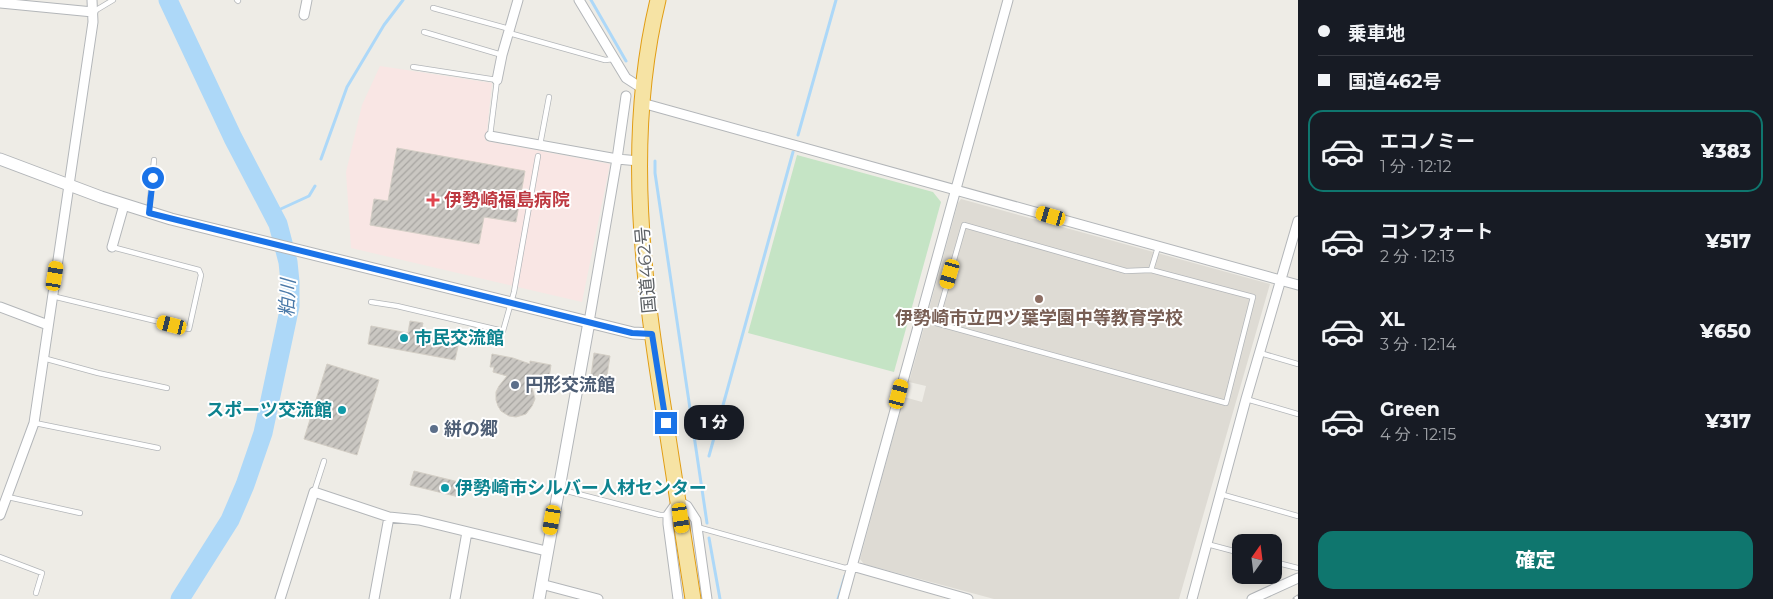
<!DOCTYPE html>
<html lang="ja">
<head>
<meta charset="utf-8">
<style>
  body { margin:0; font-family:Montserrat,"Noto Sans JP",sans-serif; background:#242831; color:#f1f3f6; height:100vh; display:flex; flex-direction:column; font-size:19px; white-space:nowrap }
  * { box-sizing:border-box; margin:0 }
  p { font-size:16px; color:#9ea1a6 }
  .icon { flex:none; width:28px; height:28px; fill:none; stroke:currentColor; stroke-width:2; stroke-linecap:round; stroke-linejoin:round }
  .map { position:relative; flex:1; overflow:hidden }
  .panel { display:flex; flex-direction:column; background:#171b24; width:475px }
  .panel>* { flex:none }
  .hud { display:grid; align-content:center; height:110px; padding:0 20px; background:#171b24 }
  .needle { width:32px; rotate:14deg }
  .controls { position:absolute; left:1232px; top:534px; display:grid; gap:10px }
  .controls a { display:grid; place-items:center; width:50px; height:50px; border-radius:10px; background:#171b24; box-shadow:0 2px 12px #0003; font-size:25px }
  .end { position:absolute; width:22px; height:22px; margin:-11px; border:6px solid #1a73e8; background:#fff; box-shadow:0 0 0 2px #fff }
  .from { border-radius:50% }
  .bubble { position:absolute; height:35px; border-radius:15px; background:#171b24; box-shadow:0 2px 12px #0003; font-size:16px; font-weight:800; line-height:35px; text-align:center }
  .car { position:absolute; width:15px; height:30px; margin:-15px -8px; border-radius:6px; box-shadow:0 0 4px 1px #0007; background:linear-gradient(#f5c518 24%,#345 0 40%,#f5c518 0 76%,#345 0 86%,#f5c518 0) }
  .hud b { display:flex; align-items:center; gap:18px; height:48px; font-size:19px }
  .hud b+b { border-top:1px solid #363941 }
  .hud i { width:12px; height:12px; background:#f1f3f6 }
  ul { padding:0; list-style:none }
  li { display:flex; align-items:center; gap:15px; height:82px; margin:0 10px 8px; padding:0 10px; border:2px solid transparent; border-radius:15px }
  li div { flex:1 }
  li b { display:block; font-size:19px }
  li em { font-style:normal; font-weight:800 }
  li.on { border-color:#0f766e }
  li>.icon { width:45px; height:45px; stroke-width:1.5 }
  .action { display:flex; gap:10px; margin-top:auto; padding:10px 20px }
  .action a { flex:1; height:58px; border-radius:15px; background:#0f766e; color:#fff; font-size:20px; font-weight:800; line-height:58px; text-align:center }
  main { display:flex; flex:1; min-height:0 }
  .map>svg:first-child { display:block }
</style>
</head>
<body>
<main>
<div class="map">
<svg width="1298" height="599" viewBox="0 0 1298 599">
  <defs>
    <pattern id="building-hatch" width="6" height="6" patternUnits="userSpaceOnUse" patternTransform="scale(1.25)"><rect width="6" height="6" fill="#cac7c2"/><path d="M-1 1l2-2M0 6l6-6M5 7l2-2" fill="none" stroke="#a7a5a1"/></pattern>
  </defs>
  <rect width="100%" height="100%" fill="#eeece6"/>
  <path fill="#dedbd4" d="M961,199L1270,284L1179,599H994L864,564L860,559L904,397L922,402L926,386L909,382L958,203Z"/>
  <path fill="#f9e6e4" d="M380,66L492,83L486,141L610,164L582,302L351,248L346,172L362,105Z"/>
  <path fill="#c5e4c5" d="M797,155L933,192L941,202L894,372L748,333Z"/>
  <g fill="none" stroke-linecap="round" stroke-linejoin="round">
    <path stroke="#add8f8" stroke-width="3" d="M591,0L626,61
      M798,135L836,0
      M321,159L347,87L384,25L403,0
      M655,161V173L707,523
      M272,213L309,196L315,186
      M709,456L793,152
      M709,538L720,599
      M838,599L845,576"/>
    <path stroke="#add8f8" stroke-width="19" d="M168,0L233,138L278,224L288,262L290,282V306L263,433L245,485L230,520L180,599"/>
  </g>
  <path fill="url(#building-hatch)" stroke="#d3cec5" d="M397,148L525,171L516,222L484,217L479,244L370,225L374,199L388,201Z
    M410,321L423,323L420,335L459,342L455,360L368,344L371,326L408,333Z
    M594,353L610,356L605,388L590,384Z
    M492,354L513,358L530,364V361L551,365L549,378L545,377L543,382L530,379L535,399L532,406L526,414L516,417L509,416L501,411L498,406L496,400V392L499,386L507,376L493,372L494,367H490Z
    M327,364L379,380L357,455L304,439Z
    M414,471L467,484L463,498L410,485Z"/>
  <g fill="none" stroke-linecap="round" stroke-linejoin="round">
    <defs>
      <path id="service" d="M237,0L238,1
        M433,8L510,29
        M93,12L113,0
        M424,32L502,55
        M509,33L605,60L614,59
        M413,67L497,80L490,136
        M540,145L549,97
        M149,211L154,160
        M964,225L1126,271L1151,270L1253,297L1226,403L936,323Z
        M1151,270L1158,247
        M52,296L189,329L201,275L199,270L112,247
        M371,302L397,306L503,331L514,292L538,156
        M920,318L936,323
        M1260,353L1298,364
        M43,358L98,373L167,388
        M1246,399L1298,414
        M35,423L158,448
        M559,489L660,515H668
        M314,492L324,461
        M1220,494L1298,516
        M8,497L80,513
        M697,527L845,568L852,566
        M1207,544L1241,553
        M0,557L42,573L36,593
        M1274,562L1298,568"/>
      <path id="minor" d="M579,0L626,78L643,89
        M0,3L93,12
        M304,15L307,0
        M497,80L502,55L518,0
        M642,103L1298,285
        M490,136L617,159L639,161
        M112,247L124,205
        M0,307L48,325
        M589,322L617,159L626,96
        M0,515L34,423L93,22L92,0
        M852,566L968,599
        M541,584L598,599
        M280,599L314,492L389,517L419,520L546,551
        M374,599L389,517
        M455,599L467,532
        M678,599L668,524V515L678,501L687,506L696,520L707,599
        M843,599L1008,0
        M1192,599L1246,399L1298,221
        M1252,599L1298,578"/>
      <path id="tertiary" d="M0,159L101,197L171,219L633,333L652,334
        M539,599L589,322"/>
      <path id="trunk" d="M658,0C624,140 643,283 666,424C675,482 684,540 693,599"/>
    </defs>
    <use href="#service" stroke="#b3b6b9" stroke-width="6"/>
    <use href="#minor" stroke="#b3b6b9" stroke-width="11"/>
    <use href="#tertiary" stroke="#b3b6b9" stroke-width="13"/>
    <use href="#trunk" stroke="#e19d14" stroke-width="17"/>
    <use href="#service" stroke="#fff" stroke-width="4.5"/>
    <use href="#minor" stroke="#fff" stroke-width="9"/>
    <use href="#tertiary" stroke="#fff" stroke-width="11"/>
    <use href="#trunk" stroke="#f6e3a4" stroke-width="15"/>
    <defs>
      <path id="rail" d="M1295,599L1298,597"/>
    </defs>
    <use href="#rail" stroke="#b4b5b5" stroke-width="5"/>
    <use href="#rail" stroke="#fff" stroke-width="3" stroke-dasharray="9" stroke-linecap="butt"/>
  </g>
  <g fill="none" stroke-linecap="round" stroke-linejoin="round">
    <path stroke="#1a73e8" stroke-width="6" d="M153,178L149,213L632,333L652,334L666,423"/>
  </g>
  <path fill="#e0444e" stroke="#fff" stroke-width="2" d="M430.5 192.5h5v5h5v5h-5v5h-5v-5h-5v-5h5z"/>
  <circle fill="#8d6e63" stroke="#fff" stroke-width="2" cx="1039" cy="299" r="5"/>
  <g fill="#0f9aa8" stroke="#fff" stroke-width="2">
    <circle cx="404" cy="338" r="5"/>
    <circle cx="342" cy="410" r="5"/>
    <circle cx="445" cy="488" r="5"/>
  </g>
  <g fill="#5c6f8a" stroke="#fff" stroke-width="2">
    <circle cx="515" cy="385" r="5"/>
    <circle cx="434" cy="429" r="5"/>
  </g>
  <g text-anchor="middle" stroke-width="4" stroke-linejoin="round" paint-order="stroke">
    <g font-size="18" font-weight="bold" fill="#be3a42" stroke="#fff" text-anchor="start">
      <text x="444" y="206">伊勢崎福島病院</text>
    </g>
    <g font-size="18" fill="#5d6165" stroke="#fff">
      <text transform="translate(646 270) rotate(-95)" y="6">国道462号</text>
    </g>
    <g font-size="18" font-weight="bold" fill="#785e54" stroke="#fff">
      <text x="1039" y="324">伊勢崎市立四ツ葉学園中等教育学校</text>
    </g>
    <g font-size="18" font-weight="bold" fill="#0d838f" stroke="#fff" text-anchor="start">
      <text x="414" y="344">市民交流館</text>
      <text x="332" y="416" text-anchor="end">スポーツ交流館</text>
      <text x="455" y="494">伊勢崎市シルバー人材センター</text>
    </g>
    <g font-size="18" font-weight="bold" fill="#4e5e75" stroke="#fff" text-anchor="start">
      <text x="525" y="391">円形交流館</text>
      <text x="444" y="435">絣の郷</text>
    </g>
    <g font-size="19" font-style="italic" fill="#4b7aa9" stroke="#fff">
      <text transform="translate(287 298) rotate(-88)" y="7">粕川</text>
    </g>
  </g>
</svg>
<div class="controls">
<a><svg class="needle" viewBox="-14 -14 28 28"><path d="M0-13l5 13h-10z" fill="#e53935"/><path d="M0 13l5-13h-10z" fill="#9ea1a6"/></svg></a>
</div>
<i class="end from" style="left:153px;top:178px"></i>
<i class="end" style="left:666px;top:423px"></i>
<div class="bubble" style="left:684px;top:405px;width:60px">1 分</div>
<i class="car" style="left:1051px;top:216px;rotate:286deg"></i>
<i class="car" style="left:950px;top:274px;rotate:196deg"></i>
<i class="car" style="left:55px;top:276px;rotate:9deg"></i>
<i class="car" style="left:172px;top:325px;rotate:284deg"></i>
<i class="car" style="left:899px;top:394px;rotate:15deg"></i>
<i class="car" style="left:681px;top:518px;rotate:172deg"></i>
<i class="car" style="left:552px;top:520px;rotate:190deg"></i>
</div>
<section class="panel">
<div class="hud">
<b><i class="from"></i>乗車地</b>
<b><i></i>国道462号</b>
</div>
<ul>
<li class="on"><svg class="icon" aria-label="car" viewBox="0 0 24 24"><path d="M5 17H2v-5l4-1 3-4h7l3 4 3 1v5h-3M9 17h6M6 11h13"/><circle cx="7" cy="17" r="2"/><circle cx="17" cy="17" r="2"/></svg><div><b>エコノミー</b><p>1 分 · 12:12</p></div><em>¥383</em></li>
<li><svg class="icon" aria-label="car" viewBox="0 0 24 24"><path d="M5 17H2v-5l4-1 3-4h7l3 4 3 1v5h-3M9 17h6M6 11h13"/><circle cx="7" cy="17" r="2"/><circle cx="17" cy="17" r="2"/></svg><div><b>コンフォート</b><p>2 分 · 12:13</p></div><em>¥517</em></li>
<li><svg class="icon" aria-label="car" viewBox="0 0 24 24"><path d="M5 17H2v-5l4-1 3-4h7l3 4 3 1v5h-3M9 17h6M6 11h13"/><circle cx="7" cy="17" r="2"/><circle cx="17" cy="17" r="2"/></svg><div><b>XL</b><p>3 分 · 12:14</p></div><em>¥650</em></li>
<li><svg class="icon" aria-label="car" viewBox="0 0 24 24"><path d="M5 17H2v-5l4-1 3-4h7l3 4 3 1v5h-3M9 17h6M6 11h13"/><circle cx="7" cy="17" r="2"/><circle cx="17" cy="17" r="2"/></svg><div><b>Green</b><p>4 分 · 12:15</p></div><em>¥317</em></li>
</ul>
<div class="action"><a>確定</a></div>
</section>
</main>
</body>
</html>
